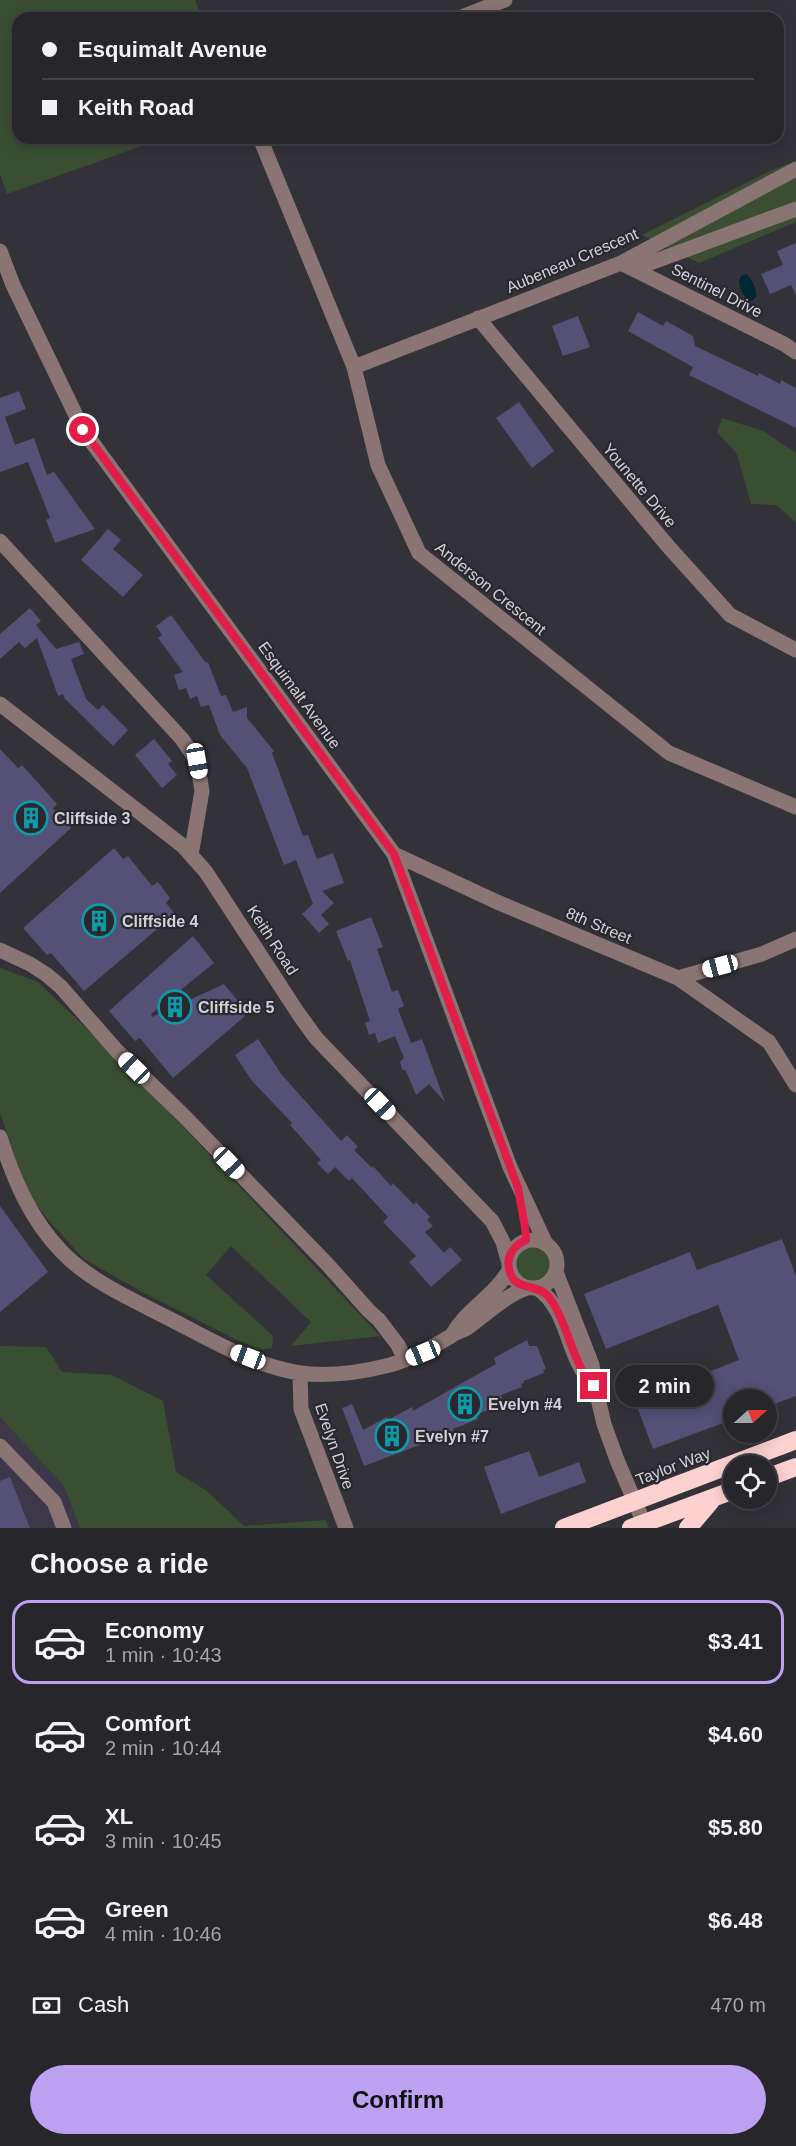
<!DOCTYPE html>
<html lang="en">
<head>
<meta charset="utf-8">
<style>
  body { margin:0; font-family:Arial,sans-serif; background:#2f2e33; color:#f1f3f6; height:100vh; display:flex; flex-direction:column; font-size:22px; white-space:nowrap }
  * { box-sizing:border-box; margin:0 }
  p { font-size:20px; color:#a4a5a9 }
  .icon { flex:none; width:33px; height:33px; fill:none; stroke:currentColor; stroke-width:2; stroke-linecap:round; stroke-linejoin:round }
  .map { position:relative; height:1528px; overflow:hidden }
  .panel { display:flex; flex-direction:column; background:#27262b; flex:1 }
  .panel>* { flex:none }
  .guide { position:absolute; left:12px; top:12px; width:772px; height:132px; border-radius:18px; box-shadow:0 3px 15px #0003,0 0 0 2px #434347; display:grid; align-content:center; height:132px; padding:0 30px; background:#27262b }
  .needle { width:39px; rotate:69deg }
  .buttons { position:absolute; left:723px; top:1389px; display:grid; gap:12px }
  .buttons a { display:grid; place-items:center; width:54px; height:54px; border-radius:50%; background:#27262b; box-shadow:0 3px 15px #0003,0 0 0 2px #434347; font-size:30px }
  .end { position:absolute; width:27px; height:27px; margin:-14px; border:8px solid #e11d48; background:#fff; box-shadow:0 0 0 3px #fff }
  .from { border-radius:50% }
  .bubble { position:absolute; height:42px; border-radius:21px; background:#27262b; box-shadow:0 3px 15px #0003,0 0 0 2px #434347; font-size:20px; font-weight:800; line-height:42px; text-align:center }
  .car { position:absolute; width:18px; height:36px; margin:-18px -9px; border-radius:8px; box-shadow:0 0 4px 2px #0007; background:linear-gradient(#fff 24%,#345 0 40%,#fff 0 76%,#345 0 86%,#fff 0) }
  .guide b { display:flex; align-items:center; gap:21px; height:57px; font-size:22px }
  .guide b+b { border-top:2px solid #434347 }
  .guide i { width:15px; height:15px; background:#f1f3f6 }
  ul { padding:0; list-style:none }
  li { display:flex; align-items:center; gap:18px; height:84px; margin:0 12px 9px; padding:0 18px; border:3px solid transparent; border-radius:18px }
  li div { flex:1 }
  li b { display:block; font-size:22px }
  li em { font-style:normal; font-weight:800 }
  li.active { border-color:#bca0f2 }
  li>.icon { width:54px; height:54px; stroke-width:1.5 }
  h2 { padding:0 30px; font-size:27px; line-height:72px }
  .pay { display:flex; align-items:center; gap:15px; height:66px; padding:0 30px; font-size:22px }
  .pay p { margin-inline-start:auto }
  .primary-button { display:flex; gap:12px; margin-top:auto; padding:12px 30px }
  .primary-button a { flex:1; height:69px; border-radius:36px; background:#bca0f2; color:#111; font-size:24px; font-weight:800; line-height:69px; text-align:center }
  .map>svg:first-child { display:block }
</style>
</head>
<body>
<div class="map">
<svg width="796" height="1528" viewBox="0 0 796 1528">
  <rect width="100%" height="100%" fill="#343239"/>
  <path fill="#3d3849" d="M0,1416L64,1486L80,1528H0Z"/>
  <path fill="#3a4f32" d="M0,0H195L202,18H18V138H164L7,194L0,174Z
    M796,161V222L699,263L642,235L772,170Z
    M722,418L763,431L796,453V522L776,505L751,504L737,454L717,432Z
    M0,968L38,982L109,1050L189,1133L380,1336L291,1346L311,1322L231,1246L206,1275L273,1336L272,1348L257,1350L142,1292L84,1259L49,1221L28,1194L0,1113Z
    M512 1264a21 21 0 1 1 42 0a21 21 0 1 1-42 0Z
    M0,1346L46,1347L62,1372L112,1375L163,1401L176,1472L207,1491L244,1526L326,1520L329,1528H80L64,1486L0,1417Z"/>
  <path fill="#002734" d="M746,274C752,279 757,289 756,297L752,301H747L740,288L739,280L741,276Z"/>
  <path fill="#545076" d="M796,243V296L791,285L770,294L761,274L783,265L777,251Z
    M638,312L663,326L666,321L693,336L695,346L758,376L759,373L780,384L781,380L796,388V428L689,375L693,367L628,331Z
    M578,316L590,347L563,356L552,326Z
    M19,391L26,409L5,417L15,445L34,438L47,475L54,472L95,529L55,543L46,520L50,518L28,462L0,472V398Z
    M519,402L554,451L532,468L496,418Z
    M108,529L121,540L113,549L143,575L123,597L81,560Z
    M30,608L41,621L36,625L56,649L79,642L84,654L71,659L86,699L98,710L103,705L128,730L113,746L65,699L63,694L58,696L37,638L25,648L19,642L0,659V634Z
    M171,615L206,663L208,662L221,696L226,695L233,712L247,707V718L274,751L272,753L303,836L308,835L317,859L333,853L344,883L322,891L334,903L321,915L329,924L319,933L302,914L313,904L296,860L284,865L247,768L220,735L209,705L201,707L197,696L190,699L186,688L179,690L174,675L183,672L158,638L162,635L156,626Z
    M154,739L172,761L168,764L177,775L162,788L135,755Z
    M0,749L18,768L22,765L57,804L53,808L71,828L0,893Z
    M114,848L123,859L128,856L152,886L158,882L170,898L166,903L175,914L84,991L51,953L47,955L23,928Z
    M371,917L383,947L377,949L392,992L398,990L404,1006L398,1009L411,1043L422,1039L445,1102L429,1084L416,1095L406,1071L402,1069L400,1062L404,1058L395,1036L378,1043L375,1033L369,1035L365,1023L370,1021L364,1003L350,960L348,961L336,931Z
    M193,936L214,963L151,1014L152,1017L224,984L238,1001L234,1004L245,1016L173,1078L140,1038L135,1041L109,1011Z
    M258,1039L282,1075L341,1141L347,1135L358,1147L354,1150L372,1168L373,1166L391,1186L393,1183L414,1205L416,1202L430,1217L427,1220L433,1226L425,1232L444,1253L450,1247L462,1260L431,1287L409,1262L416,1256L383,1222L388,1217L352,1178L349,1181L335,1167L328,1174L317,1163L321,1160L290,1125L292,1123L252,1081L235,1055Z
    M0,1206L48,1272L0,1312Z
    M782,1239L796,1276V1396L766,1407V1400H734V1419L653,1449L631,1390L652,1382L658,1372L667,1367L677,1366L687,1370L693,1378L739,1360L718,1305L606,1349L584,1294L690,1252L697,1270Z
    M527,1340L529,1346H537L546,1369L543,1370L544,1373L524,1381V1383L521,1384L522,1387L501,1395L503,1401L500,1402L501,1405L480,1413L477,1416L478,1419L453,1429L454,1432L364,1466L342,1408L352,1404L363,1430L387,1417L388,1420L412,1407L413,1411L448,1391L496,1364L494,1358Z
    M529,1451L539,1477L579,1462L586,1482L501,1514L484,1467Z
    M10,1477L30,1528H0V1481Z"/>
  <g fill="none" stroke-linecap="round" stroke-linejoin="round">
    <path stroke="#8a7474" stroke-width="15" d="M459,18L505,0
      M260,138L354,367L378,465L419,553L669,753L796,807
      M0,251L13,285L83,430L394,854L510,1167L545,1242
      M621,263L784,344L796,352
      M634,269L796,209
      M478,318L667,545L730,615L796,650
      M354,367L621,263L796,169
      M0,541L182,739L197,761L202,791L191,855
      M0,704L183,846L206,872L298,1013L316,1038L492,1221L503,1242L508,1260
      M394,854L497,902L678,978L769,1042L796,1085
      M0,950L30,964L47,975L61,987L117,1051L184,1116L328,1265L369,1311L379,1320L398,1345L405,1360
      M678,978L762,954L796,939
      M0,1137C14,1180 30,1219 62,1252C91,1282 133,1300 170,1319C211,1340 254,1366 300,1373C328,1377 362,1372 390,1365C413,1358 431,1348 451,1336C456,1332 462,1331 467,1328C487,1314 504,1296 527,1288
      M509 1264a24 24 0 1 1 48 0a24 24 0 1 1-48 0Z
      M556,1272L592,1365L595,1386L604,1424L617,1460L646,1528
      M537,1288C565,1307 566,1344 582,1370C585,1375 590,1380 594,1385
      M452,1335C466,1309 495,1296 509,1270
      M300,1373L301,1409L346,1528
      M0,1446L54,1502L64,1528"/>
    <path stroke="#fcd1cf" stroke-width="18" d="M766,1478L796,1467
      M564,1528L796,1440
      M631,1528L734,1490
      M688,1528L711,1501"/>
  </g>
  <g fill="none" stroke-linecap="round" stroke-linejoin="round">
    <path stroke="#e11d48" stroke-width="8" d="M83,430L394,854L518,1188L525,1227L526,1240C514,1245 506,1256 509,1269C514,1293 536,1282 548,1296C564,1316 569,1345 581,1368C584,1374 590,1380 594,1386"/>
  </g>
  <defs>
    <symbol id="building-ring" viewBox="-11 -11 22 22"><circle r="9.5" fill="#2a282f" stroke="#0f9aa8" stroke-width="1.5"/><path d="M-4-6H4V6H1V3H-1V6H-4ZM-2.5-4.3h1.7v1.8h-1.7ZM.8-4.3h1.7v1.8H.8ZM-2.5-1h1.7V.8h-1.7ZM.8-1h1.7V.8H.8Z" fill="#0f9aa8"/></symbol>
  </defs>
  <g fill-rule="evenodd">
    <use href="#building-ring" x="12" y="799" width="38" height="38"/>
    <use href="#building-ring" x="80" y="902" width="38" height="38"/>
    <use href="#building-ring" x="156" y="988" width="38" height="38"/>
    <use href="#building-ring" x="446" y="1385" width="38" height="38"/>
    <use href="#building-ring" x="373" y="1417" width="38" height="38"/>
  </g>
  <g text-anchor="middle" stroke-width="4.5" stroke-linejoin="round" paint-order="stroke">
    <g font-size="16" fill="#d2d1d6" stroke="#2a282f">
      <text transform="translate(572 260) rotate(-23)" y="6">Aubeneau Crescent</text>
      <text transform="translate(717 290) rotate(27)" y="6">Sentinel Drive</text>
      <text transform="translate(640 485) rotate(50)" y="6">Younette Drive</text>
      <text transform="translate(491 588) rotate(39)" y="6">Anderson Crescent</text>
      <text transform="translate(300 695) rotate(54)" y="6">Esquimalt Avenue</text>
      <text transform="translate(599 925) rotate(23)" y="6">8th Street</text>
      <text transform="translate(273 940) rotate(57)" y="6">Keith Road</text>
      <text transform="translate(335 1446) rotate(71)" y="6">Evelyn Drive</text>
      <text transform="translate(673 1466) rotate(-21)" y="6">Taylor Way</text>
    </g>
    <g font-size="16" font-weight="bold" fill="#d2d1d6" stroke="#2a282f" text-anchor="start">
      <text x="54" y="824">Cliffside 3</text>
      <text x="122" y="927">Cliffside 4</text>
      <text x="198" y="1013">Cliffside 5</text>
      <text x="488" y="1410">Evelyn #4</text>
      <text x="415" y="1442">Evelyn #7</text>
    </g>
  </g>
</svg>
<div class="buttons">
<a><svg class="needle" viewBox="-14 -14 28 28"><path d="M0-13l5 13h-10z" fill="#e53935"/><path d="M0 13l5-13h-10z" fill="#a4a5a9"/></svg></a>
<a><svg class="icon" aria-label="locate" viewBox="0 0 24 24"><circle cx="12" cy="12" r="6"/><path d="M12 2v4M12 18v4M2 12h4M18 12h4"/></svg></a>
</div>
<i class="end from" style="left:83px;top:430px"></i>
<i class="end" style="left:594px;top:1386px"></i>
<div class="bubble" style="left:615px;top:1365px;width:99px">2 min</div>
<i class="car" style="left:197px;top:761px;rotate:170deg"></i>
<i class="car" style="left:720px;top:966px;rotate:255deg"></i>
<i class="car" style="left:134px;top:1068px;rotate:314deg"></i>
<i class="car" style="left:380px;top:1104px;rotate:136deg"></i>
<i class="car" style="left:229px;top:1163px;rotate:136deg"></i>
<i class="car" style="left:423px;top:1353px;rotate:248deg"></i>
<i class="car" style="left:248px;top:1357px;rotate:291deg"></i>
<div class="guide">
<b><i class="from"></i>Esquimalt Avenue</b>
<b><i></i>Keith Road</b>
</div>
</div>
<section class="panel">
<h2>Choose a ride</h2>
<ul>
<li class="active"><svg class="icon" aria-label="car" viewBox="0 0 24 24"><path d="M5 17H2v-5l4-1 3-4h7l3 4 3 1v5h-3M9 17h6M6 11h13"/><circle cx="7" cy="17" r="2"/><circle cx="17" cy="17" r="2"/></svg><div><b>Economy</b><p>1 min · 10:43</p></div><em>$3.41</em></li>
<li><svg class="icon" aria-label="car" viewBox="0 0 24 24"><path d="M5 17H2v-5l4-1 3-4h7l3 4 3 1v5h-3M9 17h6M6 11h13"/><circle cx="7" cy="17" r="2"/><circle cx="17" cy="17" r="2"/></svg><div><b>Comfort</b><p>2 min · 10:44</p></div><em>$4.60</em></li>
<li><svg class="icon" aria-label="car" viewBox="0 0 24 24"><path d="M5 17H2v-5l4-1 3-4h7l3 4 3 1v5h-3M9 17h6M6 11h13"/><circle cx="7" cy="17" r="2"/><circle cx="17" cy="17" r="2"/></svg><div><b>XL</b><p>3 min · 10:45</p></div><em>$5.80</em></li>
<li><svg class="icon" aria-label="car" viewBox="0 0 24 24"><path d="M5 17H2v-5l4-1 3-4h7l3 4 3 1v5h-3M9 17h6M6 11h13"/><circle cx="7" cy="17" r="2"/><circle cx="17" cy="17" r="2"/></svg><div><b>Green</b><p>4 min · 10:46</p></div><em>$6.48</em></li>
</ul>
<div class="pay"><svg class="icon" aria-label="cash" viewBox="0 0 24 24"><path d="M3 7h18v10H3z"/><circle cx="12" cy="12" r="2"/></svg>Cash<p>470 m</p></div>
<div class="primary-button"><a>Confirm</a></div>
</section>
</body>
</html>
